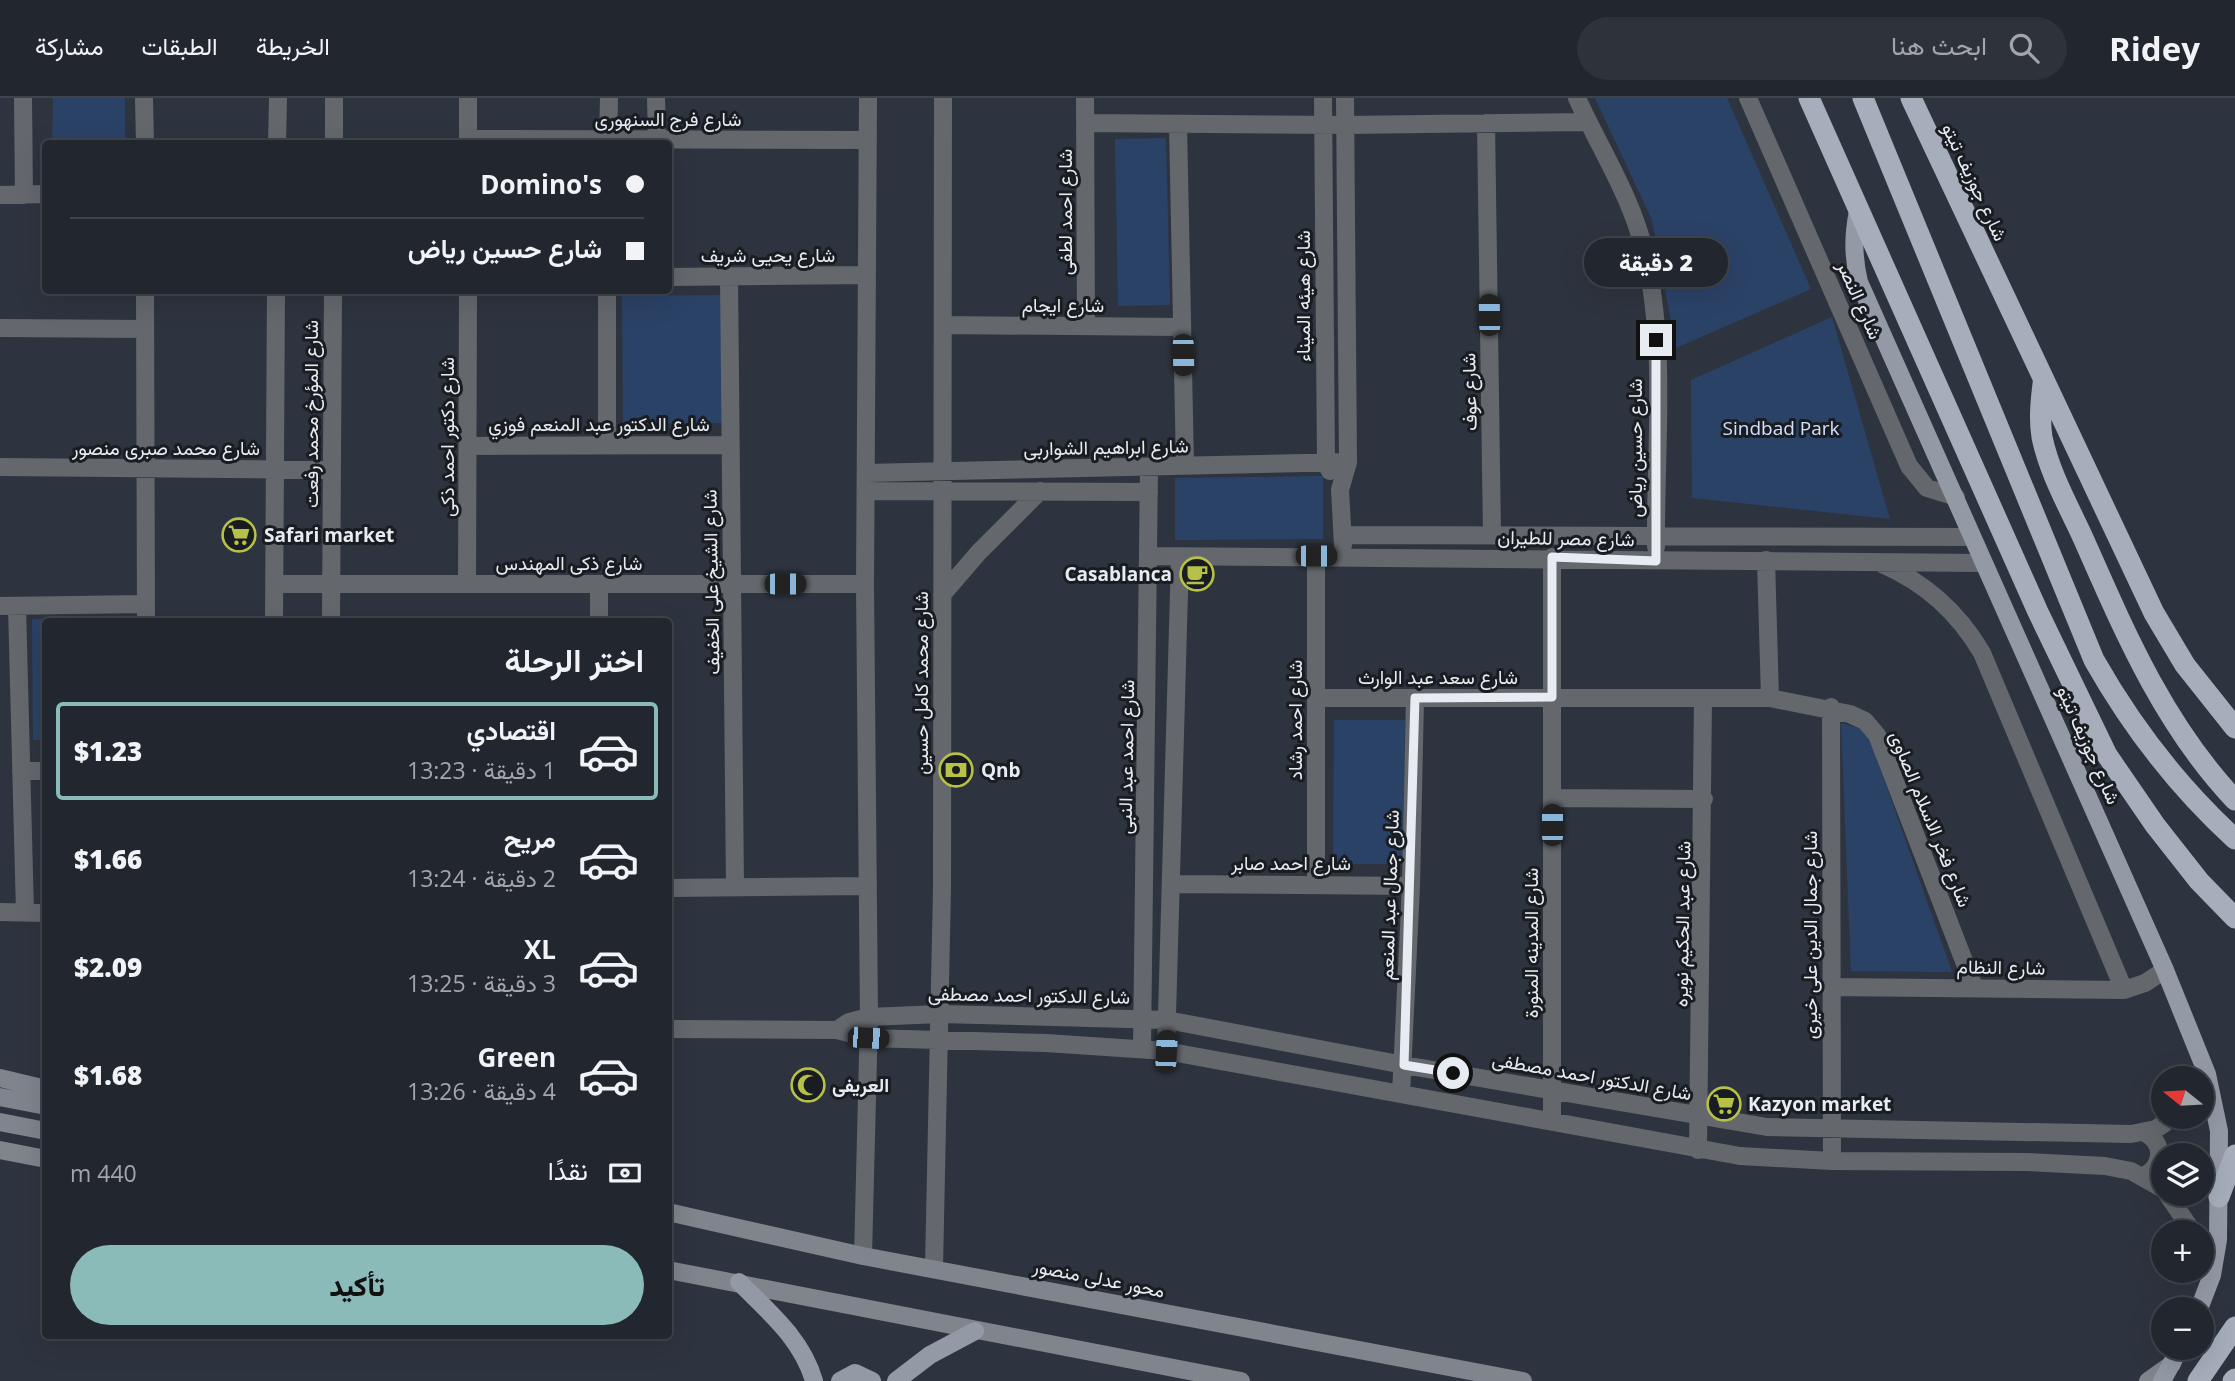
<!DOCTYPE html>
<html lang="ar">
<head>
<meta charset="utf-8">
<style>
  body { margin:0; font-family:"Open Sans",Vazirmatn,sans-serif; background:#2e333b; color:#f1f3f6; direction:rtl; height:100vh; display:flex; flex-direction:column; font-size:26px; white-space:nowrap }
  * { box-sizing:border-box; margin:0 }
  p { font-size:23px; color:#a2a5aa }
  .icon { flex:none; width:38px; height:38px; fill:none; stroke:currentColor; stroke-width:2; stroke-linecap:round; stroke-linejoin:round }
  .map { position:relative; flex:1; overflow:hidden; direction:ltr }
  .panel { position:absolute; left:42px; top:520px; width:630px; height:721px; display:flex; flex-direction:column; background:#22272f; border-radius:7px; box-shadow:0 7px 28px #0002,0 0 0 2px #3f444b; direction:rtl }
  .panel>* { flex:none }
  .top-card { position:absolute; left:42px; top:42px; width:630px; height:154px; border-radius:7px; box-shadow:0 7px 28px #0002,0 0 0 2px #3f444b; direction:rtl; display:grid; align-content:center; height:154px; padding:0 28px; background:#22272f }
  .needle { width:46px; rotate:288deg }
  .fabs { position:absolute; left:2151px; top:968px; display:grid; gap:14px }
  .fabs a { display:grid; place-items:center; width:63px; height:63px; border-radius:50%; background:#22272f; box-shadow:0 7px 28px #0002,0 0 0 2px #3f444b; font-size:35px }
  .end { position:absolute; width:32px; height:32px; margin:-16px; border:9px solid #e7ebf2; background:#111; box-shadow:0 0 0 4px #111 }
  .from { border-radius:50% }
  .bubble { position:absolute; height:49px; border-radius:24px; background:#22272f; box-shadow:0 7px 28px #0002,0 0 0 2px #3f444b; font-size:23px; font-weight:800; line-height:49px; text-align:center; direction:rtl }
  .car { position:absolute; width:21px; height:42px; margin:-21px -10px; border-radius:9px; box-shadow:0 0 5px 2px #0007; background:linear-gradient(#222 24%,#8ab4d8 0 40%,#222 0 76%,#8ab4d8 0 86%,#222 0) }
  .top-card b { display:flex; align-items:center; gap:24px; height:66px; font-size:26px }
  .top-card b+b { border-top:2px solid #3f444b }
  .top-card i { width:18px; height:18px; background:#f1f3f6 }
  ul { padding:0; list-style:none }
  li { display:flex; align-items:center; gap:21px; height:98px; margin:0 14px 10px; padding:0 14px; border:4px solid transparent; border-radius:7px }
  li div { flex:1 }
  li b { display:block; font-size:26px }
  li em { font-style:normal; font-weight:800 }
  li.current { border-color:#8bbbb9 }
  li>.icon { width:63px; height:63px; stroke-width:1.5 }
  h2 { padding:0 28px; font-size:32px; line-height:84px }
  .pay { display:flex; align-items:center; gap:18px; height:77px; padding:0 28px; font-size:26px }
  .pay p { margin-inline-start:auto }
  .button { display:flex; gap:14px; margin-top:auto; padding:14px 28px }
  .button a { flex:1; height:80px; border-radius:42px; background:#8bbbb9; color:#111; font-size:28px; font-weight:800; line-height:80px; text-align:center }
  header { display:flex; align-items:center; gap:42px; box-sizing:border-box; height:98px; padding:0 35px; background:#22272f; border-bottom:2px solid #3f444b }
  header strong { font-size:33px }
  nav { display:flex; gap:38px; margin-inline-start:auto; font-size:24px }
  .search { width:490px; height:63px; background:#2e333b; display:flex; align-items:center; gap:18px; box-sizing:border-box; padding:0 24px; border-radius:38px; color:#a2a5aa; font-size:26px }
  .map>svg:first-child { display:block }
</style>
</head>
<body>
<header>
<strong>Ridey</strong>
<div class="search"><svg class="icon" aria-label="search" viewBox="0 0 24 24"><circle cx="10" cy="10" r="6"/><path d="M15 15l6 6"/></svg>ابحث هنا</div>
<nav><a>الخريطة</a><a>الطبقات</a><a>مشاركة</a></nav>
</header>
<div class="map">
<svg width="2235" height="1283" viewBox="0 0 2235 1283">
  <rect width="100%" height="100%" fill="#2e343f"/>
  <path fill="#2b4267" d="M53,0H125V45H52Z
    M1595,0H1727L1811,191L1676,250L1652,122Z
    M1166,40L1170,207L1118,208L1115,41Z
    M721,197L722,325L623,326L622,198Z
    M1832,219L1890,421L1692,400L1691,282Z
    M1323,378V441L1175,442V380Z
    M116,520V523H46L45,642H33L32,521Z
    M1334,622H1405L1403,766H1333Z
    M1841,625L1867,633L1952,874L1851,873Z"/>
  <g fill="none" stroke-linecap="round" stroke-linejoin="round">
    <path stroke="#64686d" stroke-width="18" d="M23,0L24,97
      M144,0L145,46
      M656,0L657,41
      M1085,0L1086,228
      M1323,0L1326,365L1330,373
      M1577,0C1600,51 1633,101 1645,156C1667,251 1655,352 1656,449
      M1748,0L1909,368L1927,390L1956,399
      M1085,25L1345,27L1588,24
      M1486,25L1492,437
      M1178,27L1185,368
      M468,41L868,42
      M277,46L278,0
      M334,46V0
      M468,46V0
      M608,46L609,0
      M0,97L46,96
      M729,178L735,789
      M668,179L867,177
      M145,192L146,523
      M943,227L1182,229
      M0,230L145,231
      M607,347V192
      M468,348L730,347
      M0,369L332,372
      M866,375L1348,364
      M866,393L1149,394
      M1343,437L1971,439
      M1343,447L1340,392L1348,364L1345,0
      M1148,458L1982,465
      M1766,462L1770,600
      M1882,466C1926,485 1958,514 1982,555L2124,892
      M274,486H865
      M467,486L468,192
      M599,486V523
      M942,497L979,454L1040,393
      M0,508L146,506
      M17,508L25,814
      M274,523L276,192
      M331,523L333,192
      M1317,600H1770L1850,616L1865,623L1877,637L1974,889
      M1831,609L1832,1063
      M21,673H46
      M1552,700L1704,701
      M1316,785V458
      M1171,786L1411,788
      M668,790L868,788
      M0,814L46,815
      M1831,889L2124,892L2145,885L2165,872
      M668,931L837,932L868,940L1046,945L1166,953L1740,1058L1832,1063L2027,1064L2105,1068L2131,1073L2163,1091
      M837,932L849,924L869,919L940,916L1167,922L1404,967L1767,1029L2131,1036L2156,1031L2175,1018
      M1142,950L1149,369
      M1166,953L1180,459
      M1401,996L1411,788L1415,600
      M1552,1022V459
      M1698,1052L1703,600
      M2144,1078C2163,1068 2165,1045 2145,1035
      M2167,1096L2193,1134
      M2202,1152L2212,1177
      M863,1158L869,919L865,486L868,0
      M934,1170L942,790L943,0"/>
    <path stroke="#7f848d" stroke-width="18" d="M0,980L46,991
      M0,999L46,1008
      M0,1024L46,1033
      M0,1052L46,1061
      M668,1114L863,1158L1523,1283
      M668,1172L1241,1283
      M2148,1283L2172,1266"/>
    <path stroke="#939aa6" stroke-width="18" d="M1858,113C1853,138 1853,158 1859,184L2165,872L2207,976L2219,1033L2218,1142L2212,1177L2199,1211
      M739,1184C769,1214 802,1241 814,1283
      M840,1283L855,1275L872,1283
      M896,1283L930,1257L975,1233
      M2162,1283L2180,1250"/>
    <path stroke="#a6aebc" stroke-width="21" d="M1809,0L2038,514L2107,657L2155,727L2199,783L2235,820
      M1863,0L2094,562C2132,629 2177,688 2235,741
      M1911,0L2154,515L2185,567L2235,630
      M2043,286C2041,303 2039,321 2042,339C2049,374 2069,409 2084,442C2125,535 2164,627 2235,702
      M2219,1099L2235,1057
      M2198,1283L2235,1229
      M2233,1283L2235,1281"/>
  </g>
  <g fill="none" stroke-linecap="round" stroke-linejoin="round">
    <path stroke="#e7ebf2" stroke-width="9" d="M1453,975L1404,967L1415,600L1552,599V459L1656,463V242"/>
  </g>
  <defs>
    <symbol id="supermarket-ring" viewBox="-11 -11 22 22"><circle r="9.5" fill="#191c21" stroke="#b7c148" stroke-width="1.5"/><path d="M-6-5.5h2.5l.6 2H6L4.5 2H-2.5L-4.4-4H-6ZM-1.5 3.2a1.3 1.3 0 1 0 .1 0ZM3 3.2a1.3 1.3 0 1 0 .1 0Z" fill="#b7c148"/></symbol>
    <symbol id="cafe-ring" viewBox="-11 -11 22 22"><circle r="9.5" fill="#191c21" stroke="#b7c148" stroke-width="1.5"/><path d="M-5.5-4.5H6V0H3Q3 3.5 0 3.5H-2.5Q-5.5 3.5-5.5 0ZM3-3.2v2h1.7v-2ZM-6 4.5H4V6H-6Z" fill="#b7c148"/></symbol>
    <symbol id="bank-ring" viewBox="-11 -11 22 22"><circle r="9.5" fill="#191c21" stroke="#b7c148" stroke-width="1.5"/><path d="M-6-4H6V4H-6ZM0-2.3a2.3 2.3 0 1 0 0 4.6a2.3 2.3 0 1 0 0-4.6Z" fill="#b7c148"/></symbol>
    <symbol id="mosque-ring" viewBox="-11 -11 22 22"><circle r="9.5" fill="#191c21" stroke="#b7c148" stroke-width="1.5"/><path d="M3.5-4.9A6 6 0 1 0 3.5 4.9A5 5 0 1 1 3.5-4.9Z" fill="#b7c148"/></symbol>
  </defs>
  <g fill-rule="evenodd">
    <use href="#supermarket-ring" x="220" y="418" width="38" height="38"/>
    <use href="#cafe-ring" x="1178" y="457" width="38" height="38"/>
    <use href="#bank-ring" x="937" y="653" width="38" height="38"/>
    <use href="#mosque-ring" x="789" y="968" width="38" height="38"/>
    <use href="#supermarket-ring" x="1705" y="987" width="38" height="38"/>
  </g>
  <g text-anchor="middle" stroke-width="6" stroke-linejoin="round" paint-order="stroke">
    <g font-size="19" fill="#e7ebf2" stroke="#191c21">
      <text x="668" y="28">شارع فرج السنهورى</text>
      <text transform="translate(1975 84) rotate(65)" y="7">شارع جوزيف تيتو</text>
      <text transform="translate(1065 114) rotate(-90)" y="7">شارع احمد لطفى</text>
      <text x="768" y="164">شارع يحيى شريف</text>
      <text transform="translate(1303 198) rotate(-90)" y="7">شارع هيئه الميناء</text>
      <text transform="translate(1860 202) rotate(66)" y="7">شارع النصر</text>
      <text x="1063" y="214">شارع ايجام</text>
      <text transform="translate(1469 294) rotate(-91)" y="7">شارع عوف</text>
      <text transform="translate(311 316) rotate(-90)" y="7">شارع المؤرخ محمد رفعت</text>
      <text x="599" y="333">شارع الدكتور عبد المنعم فوزي</text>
      <text transform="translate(447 339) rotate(-90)" y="7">شارع دكتور احمد ذكى</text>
      <text transform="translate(1106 349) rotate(-1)" y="7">شارع ابراهيم الشواربى</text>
      <text x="166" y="357">شارع محمد صبرى منصور</text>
      <text transform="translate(1635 350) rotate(-90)" y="7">شارع حسين رياض</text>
      <text transform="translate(1566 440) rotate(1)" y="7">شارع مصر للطيران</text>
      <text x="569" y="472">شارع ذكى المهندس</text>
      <text transform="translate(711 484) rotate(-91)" y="7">شارع الشيخ على الخفيف</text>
      <text x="1438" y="586">شارع سعد عبد الوارث</text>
      <text transform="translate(921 585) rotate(-90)" y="7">شارع محمد كامل حسين</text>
      <text transform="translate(1295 622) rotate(-90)" y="7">شارع احمد رشاد</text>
      <text transform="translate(2089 647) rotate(66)" y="7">شارع جوزيف تيتو</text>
      <text transform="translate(1126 659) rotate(-89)" y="7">شارع احمد عبد النبى</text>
      <text transform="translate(1931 721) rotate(68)" y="7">شارع فخر الاسلام الصاوى</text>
      <text x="1291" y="772">شارع احمد صابر</text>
      <text transform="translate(1389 797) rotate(-88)" y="7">شارع جمال عبد المنعم</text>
      <text transform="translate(1682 826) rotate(-89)" y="7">شارع عبد الحكيم نويره</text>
      <text transform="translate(1810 837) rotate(-90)" y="7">شارع جمال الدين على خيرى</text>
      <text transform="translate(1531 845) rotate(-90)" y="7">شارع المدينه المنورة</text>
      <text transform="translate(2001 869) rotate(1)" y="7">شارع النظام</text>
      <text transform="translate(1029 897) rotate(1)" y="7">شارع الدكتور احمد مصطفى</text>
      <text transform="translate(1592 978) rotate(10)" y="7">شارع الدكتور احمد مصطفى</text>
      <text transform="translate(1099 1180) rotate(11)" y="7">محور عدلى منصور</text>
    </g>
    <g font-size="19" fill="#d0e1fe" stroke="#191c21">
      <text x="1781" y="337">Sindbad Park</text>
    </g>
    <g font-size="19" font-weight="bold" fill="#e7ebf2" stroke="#191c21" text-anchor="start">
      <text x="264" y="444">Safari market</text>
      <text x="1172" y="483" text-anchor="end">Casablanca</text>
      <text x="981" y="679">Qnb</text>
      <text x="832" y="994">العريفى</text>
      <text x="1748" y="1013">Kazyon market</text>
    </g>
  </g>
</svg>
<div class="fabs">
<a><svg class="needle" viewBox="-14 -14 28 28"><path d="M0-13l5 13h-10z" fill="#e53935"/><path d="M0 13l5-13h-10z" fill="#a2a5aa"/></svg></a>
<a><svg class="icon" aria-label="layers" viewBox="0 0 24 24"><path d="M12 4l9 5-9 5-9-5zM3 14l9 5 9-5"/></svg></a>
<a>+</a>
<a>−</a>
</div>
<i class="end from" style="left:1453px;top:975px"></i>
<i class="end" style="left:1656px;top:242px"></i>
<div class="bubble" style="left:1584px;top:140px;width:144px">2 دقيقة</div>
<i class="car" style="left:1489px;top:217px;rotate:359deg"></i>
<i class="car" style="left:1183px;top:257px;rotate:179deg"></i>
<i class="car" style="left:1316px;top:458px;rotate:90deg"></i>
<i class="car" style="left:785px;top:486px;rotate:90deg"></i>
<i class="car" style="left:1552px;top:727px;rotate:0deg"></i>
<i class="car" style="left:868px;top:940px;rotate:93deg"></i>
<i class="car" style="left:1166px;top:953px;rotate:3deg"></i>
<div class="top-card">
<b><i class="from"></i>Domino's</b>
<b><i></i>شارع حسين رياض</b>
</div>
<section class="panel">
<h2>اختر الرحلة</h2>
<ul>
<li class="current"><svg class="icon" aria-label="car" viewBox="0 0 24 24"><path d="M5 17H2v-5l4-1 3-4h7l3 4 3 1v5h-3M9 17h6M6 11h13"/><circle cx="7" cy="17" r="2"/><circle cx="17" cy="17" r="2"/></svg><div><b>اقتصادي</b><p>1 دقيقة · 13:23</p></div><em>$1.23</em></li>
<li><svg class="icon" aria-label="car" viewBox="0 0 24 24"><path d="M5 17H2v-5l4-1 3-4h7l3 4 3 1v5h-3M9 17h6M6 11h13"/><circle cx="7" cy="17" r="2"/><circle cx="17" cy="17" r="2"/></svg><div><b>مريح</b><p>2 دقيقة · 13:24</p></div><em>$1.66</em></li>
<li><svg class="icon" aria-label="car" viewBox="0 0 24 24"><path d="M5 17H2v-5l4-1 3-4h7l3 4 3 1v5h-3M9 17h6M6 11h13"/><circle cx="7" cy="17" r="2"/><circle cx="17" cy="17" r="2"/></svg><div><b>XL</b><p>3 دقيقة · 13:25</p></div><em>$2.09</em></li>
<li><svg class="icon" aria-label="car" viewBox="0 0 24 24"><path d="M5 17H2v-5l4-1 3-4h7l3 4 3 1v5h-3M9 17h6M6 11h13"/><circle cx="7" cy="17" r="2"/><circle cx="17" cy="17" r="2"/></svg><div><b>Green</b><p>4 دقيقة · 13:26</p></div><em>$1.68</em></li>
</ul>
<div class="pay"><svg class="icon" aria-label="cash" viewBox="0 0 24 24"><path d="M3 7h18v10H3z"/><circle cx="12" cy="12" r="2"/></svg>نقدًا<p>440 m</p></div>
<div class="button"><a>تأكيد</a></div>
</section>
</div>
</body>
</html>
